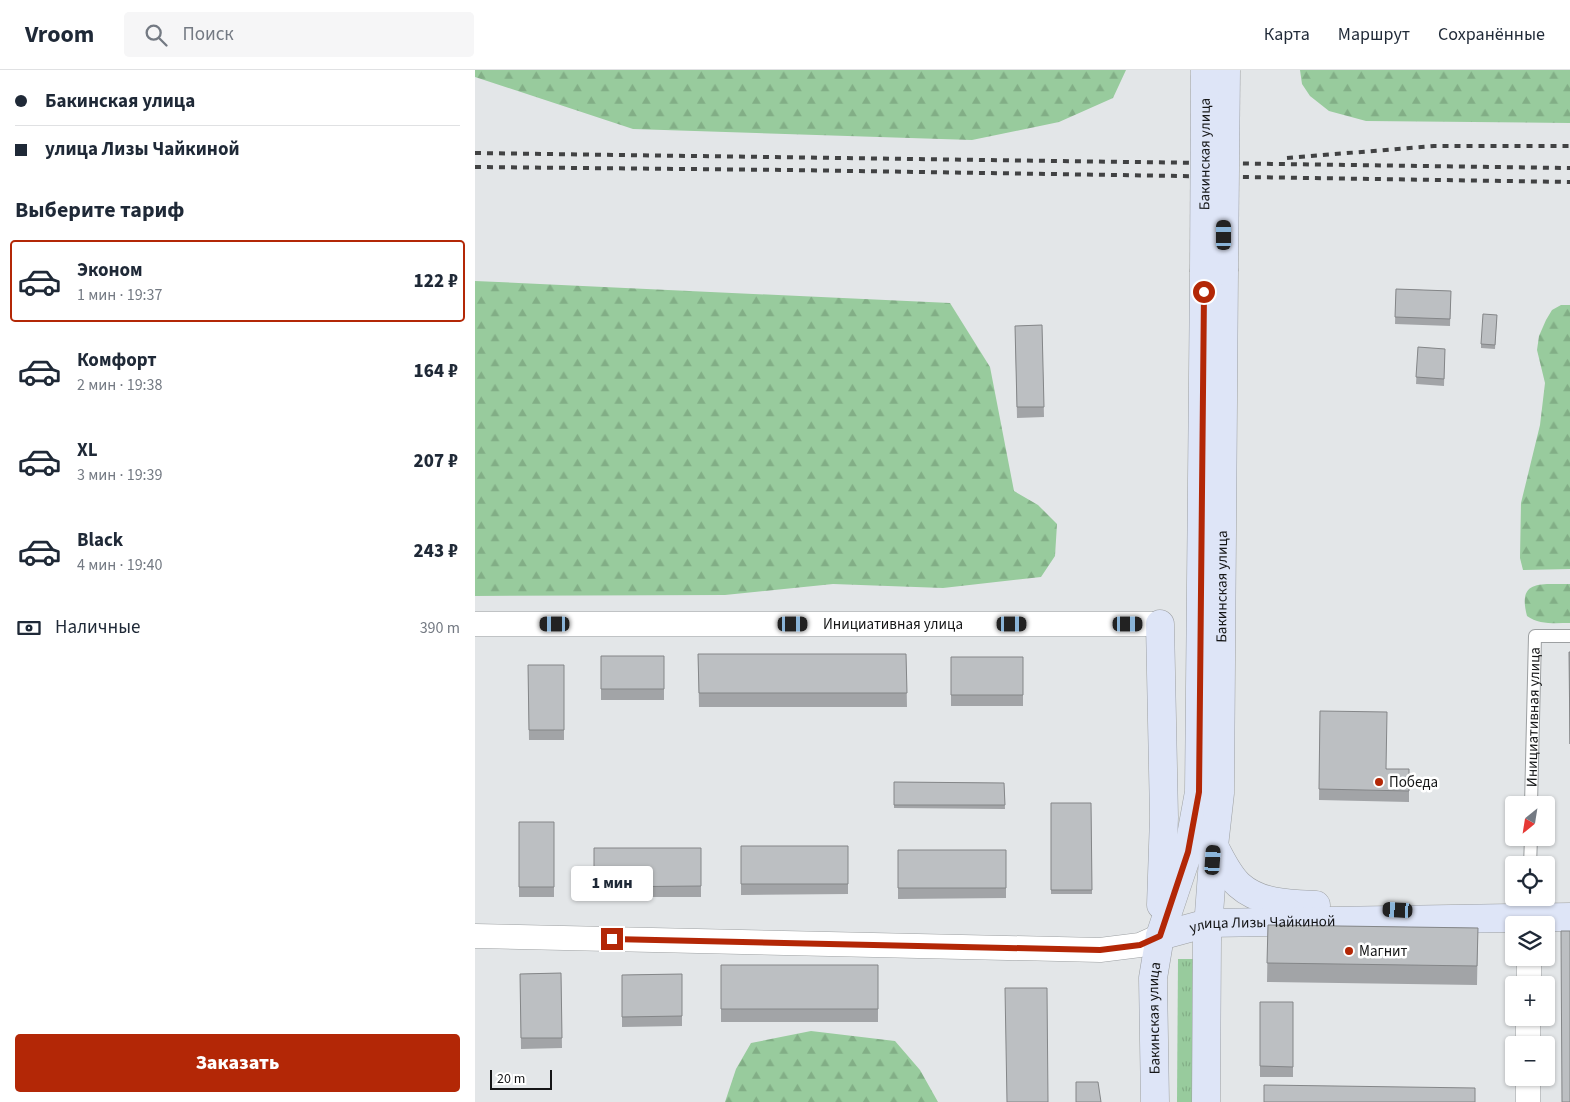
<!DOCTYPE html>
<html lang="ru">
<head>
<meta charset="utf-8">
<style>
  body { margin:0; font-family:"Source Sans 3",sans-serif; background:#f6f6f7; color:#1f2937; height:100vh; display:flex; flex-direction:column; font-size:19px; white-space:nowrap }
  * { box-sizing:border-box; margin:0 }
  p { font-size:16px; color:#747a83 }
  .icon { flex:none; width:28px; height:28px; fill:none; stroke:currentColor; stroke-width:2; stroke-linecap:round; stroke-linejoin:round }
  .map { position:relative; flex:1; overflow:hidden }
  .details { display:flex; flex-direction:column; background:#fff; width:475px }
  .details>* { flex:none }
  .hud { display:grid; align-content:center; height:110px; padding:0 15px; background:#fff }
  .needle { width:32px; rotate:210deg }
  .controls { position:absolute; left:1030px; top:726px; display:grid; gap:10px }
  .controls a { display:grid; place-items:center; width:50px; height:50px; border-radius:5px; background:#fff; box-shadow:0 1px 4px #0004; font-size:25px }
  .scale { position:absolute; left:15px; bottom:12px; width:62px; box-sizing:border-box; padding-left:5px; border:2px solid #151617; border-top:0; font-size:14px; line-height:18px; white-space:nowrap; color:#151617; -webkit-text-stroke:4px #fff; paint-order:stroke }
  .end { position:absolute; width:22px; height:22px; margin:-11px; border:6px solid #b32706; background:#fff; box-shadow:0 0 0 2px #fff }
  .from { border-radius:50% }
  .bubble { position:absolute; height:35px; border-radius:5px; background:#fff; box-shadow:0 1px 4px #0004; font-size:16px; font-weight:800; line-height:35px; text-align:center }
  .car { position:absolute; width:15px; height:30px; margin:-15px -8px; border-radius:6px; box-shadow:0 0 4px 1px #0007; background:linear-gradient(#222 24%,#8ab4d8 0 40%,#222 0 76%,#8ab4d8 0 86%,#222 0) }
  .hud b { display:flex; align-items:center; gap:18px; height:48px; font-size:19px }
  .hud b+b { border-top:1px solid #e0e1e3 }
  .hud i { width:12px; height:12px; background:#1f2937 }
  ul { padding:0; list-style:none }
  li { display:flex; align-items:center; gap:15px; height:82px; margin:0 10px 8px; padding:0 5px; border:2px solid transparent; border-radius:5px }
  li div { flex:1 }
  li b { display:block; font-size:19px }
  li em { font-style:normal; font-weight:800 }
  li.active { border-color:#b32706 }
  li>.icon { width:45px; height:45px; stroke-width:1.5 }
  h2 { padding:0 15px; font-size:22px; line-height:60px }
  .pay { display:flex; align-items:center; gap:12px; height:55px; padding:0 15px; font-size:19px }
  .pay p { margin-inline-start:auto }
  .primary-button { display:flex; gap:10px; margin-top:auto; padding:10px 15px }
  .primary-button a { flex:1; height:58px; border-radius:5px; background:#b32706; color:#fff; font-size:20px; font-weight:800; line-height:58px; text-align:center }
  header { display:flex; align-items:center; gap:30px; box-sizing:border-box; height:70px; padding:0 25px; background:#fff; border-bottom:1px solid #e0e1e3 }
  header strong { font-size:24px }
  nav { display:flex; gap:28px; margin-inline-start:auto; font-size:18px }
  .search { width:350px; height:45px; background:#f6f6f7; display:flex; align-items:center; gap:12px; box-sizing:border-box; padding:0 18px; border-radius:5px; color:#747a83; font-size:19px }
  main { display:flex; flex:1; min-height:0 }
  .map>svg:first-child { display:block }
</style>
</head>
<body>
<header>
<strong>Vroom</strong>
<div class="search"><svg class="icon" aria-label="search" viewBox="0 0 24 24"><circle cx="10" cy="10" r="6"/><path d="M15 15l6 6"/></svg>Поиск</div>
<nav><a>Карта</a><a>Маршрут</a><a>Сохранённые</a></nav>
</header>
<main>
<section class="details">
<div class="hud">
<b><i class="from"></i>Бакинская улица</b>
<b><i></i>улица Лизы Чайкиной</b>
</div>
<h2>Выберите тариф</h2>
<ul>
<li class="active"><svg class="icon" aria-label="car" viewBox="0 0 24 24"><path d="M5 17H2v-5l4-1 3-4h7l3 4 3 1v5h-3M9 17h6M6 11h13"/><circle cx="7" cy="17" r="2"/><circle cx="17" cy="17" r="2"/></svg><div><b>Эконом</b><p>1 мин · 19:37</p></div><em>122 ₽</em></li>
<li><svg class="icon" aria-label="car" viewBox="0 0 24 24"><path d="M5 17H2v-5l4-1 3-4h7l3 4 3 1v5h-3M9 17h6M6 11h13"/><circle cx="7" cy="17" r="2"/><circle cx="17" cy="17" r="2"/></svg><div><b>Комфорт</b><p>2 мин · 19:38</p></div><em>164 ₽</em></li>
<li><svg class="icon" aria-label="car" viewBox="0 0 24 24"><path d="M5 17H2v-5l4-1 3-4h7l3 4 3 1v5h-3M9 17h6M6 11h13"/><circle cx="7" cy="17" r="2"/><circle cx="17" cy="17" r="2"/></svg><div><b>XL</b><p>3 мин · 19:39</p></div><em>207 ₽</em></li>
<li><svg class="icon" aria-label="car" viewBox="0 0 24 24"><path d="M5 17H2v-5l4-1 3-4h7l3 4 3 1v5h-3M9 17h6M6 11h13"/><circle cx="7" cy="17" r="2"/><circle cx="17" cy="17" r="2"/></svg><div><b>Black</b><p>4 мин · 19:40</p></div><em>243 ₽</em></li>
</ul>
<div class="pay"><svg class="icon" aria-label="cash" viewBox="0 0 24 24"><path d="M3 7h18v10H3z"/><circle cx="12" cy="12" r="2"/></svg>Наличные<p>390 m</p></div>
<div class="primary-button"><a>Заказать</a></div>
</section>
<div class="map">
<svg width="1095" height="1032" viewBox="0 0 1095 1032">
  <defs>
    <pattern id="grass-tufts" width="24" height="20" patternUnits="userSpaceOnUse" patternTransform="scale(1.25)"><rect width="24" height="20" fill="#98cb9d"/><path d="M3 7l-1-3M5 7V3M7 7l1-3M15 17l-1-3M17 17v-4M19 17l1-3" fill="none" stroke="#82ae86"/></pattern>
    <pattern id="forest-firs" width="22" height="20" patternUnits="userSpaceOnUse" patternTransform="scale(1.25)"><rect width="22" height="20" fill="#98cb9d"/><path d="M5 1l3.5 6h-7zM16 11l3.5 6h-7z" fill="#82ae86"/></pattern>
  </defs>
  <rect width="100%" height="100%" fill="#e3e6e8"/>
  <path fill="url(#grass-tufts)" d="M703,889H718L717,1032H702Z"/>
  <path fill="url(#forest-firs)" d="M0,0H651L638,28L584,52L497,70L158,59L0,7Z
    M825,0H1095V53L891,51L854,41L835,26L827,14Z
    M0,211L475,233L515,297L539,421L563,435L582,454L580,486L566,507L468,518L358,514L250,525L0,526Z
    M1086,235H1095V499L1048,500L1045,488L1046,433L1065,355L1070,313L1062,280L1064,266L1071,250L1077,240Z
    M1095,514V553C1080,553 1064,555 1052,546C1042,508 1067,515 1095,514Z
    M336,961L420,971L445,1000L463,1032H250L261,999L276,973Z"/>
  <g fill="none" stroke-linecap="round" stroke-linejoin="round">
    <defs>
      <g id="lane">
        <path id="s1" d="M1056,735L1060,566H1095"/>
        <path d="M1055,795L1056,768"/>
        <path d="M1054,847V828"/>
      </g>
      <g id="street">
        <path id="s2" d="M0,554H685"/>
        <path d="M0,866L625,880L665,875L685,866"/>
        <path d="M1054,915V888"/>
        <path d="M1053,975V948"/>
        <path d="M1053,1032V1008"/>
      </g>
      <g id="secondary">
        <path d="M685,554L689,747L686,835"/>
        <path d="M739,776C746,789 753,805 764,815C785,834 815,834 841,835"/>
        <path id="s3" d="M685,866L733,853L1095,847"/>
        <path id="s4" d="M680,1032L678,908L685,866L713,782L724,722L729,202"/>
        <path id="s5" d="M731,1032L732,871L739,776L745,723L749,201"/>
      </g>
    </defs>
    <use href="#lane" stroke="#9da0a2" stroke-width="14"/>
    <use href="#street" stroke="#9da0a2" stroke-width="25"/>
    <use href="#secondary" stroke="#9da0a2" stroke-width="29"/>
    <use href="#lane" stroke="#fff" stroke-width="12"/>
    <use href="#street" stroke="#fff" stroke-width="24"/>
    <use href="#secondary" stroke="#dee5f7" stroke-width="28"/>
    <path stroke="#414243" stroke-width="4" stroke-dasharray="6 6" stroke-linecap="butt" d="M0,83L1095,98
      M812,88L959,76H1095
      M0,97L315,100L1095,112"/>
    <defs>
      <g id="secondary-bridge">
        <path d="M749,201L751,0"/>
        <path id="s6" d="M729,202L730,0"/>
      </g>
    </defs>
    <use href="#secondary-bridge" stroke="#9da0a2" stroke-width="29" stroke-linecap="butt"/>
    <use href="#secondary-bridge" stroke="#dee5f7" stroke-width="28"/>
  </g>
  <path fill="#a2a4a7" d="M921,219L976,221L975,256L920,254Z
    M1022,245L1020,279L1006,278V274Z
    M567,255L569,347L542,348L540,256Z
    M943,277L970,279L969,316L941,314Z
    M223,584H431L432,637H224Z
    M126,586H189V630H126Z
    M476,587H548V636H476Z
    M53,595H89V670H54Z
    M845,641L912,699H934V732L844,730Z
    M419,712L529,713L530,739L419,738Z
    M576,733H616L617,824H576Z
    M44,752H79V827H44Z
    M266,776H373V824L266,825Z
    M119,778H226V827H119Z
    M423,780H531V828L423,829Z
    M793,855L1003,858L1002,915L792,912Z
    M246,895H403V952H246Z
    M86,903L87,978L46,979L45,904Z
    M207,904V956L147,957V905Z
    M785,932H818V1007H785Z"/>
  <path fill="#bcbfc2" stroke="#848688" d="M921,219L976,221L975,249L920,247Z
    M1008,244L1022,245L1020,275L1006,274Z
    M567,255L569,337H542L540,256Z
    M943,277L970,279L969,309L941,307Z
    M1094,582H1095V674Z
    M223,584H431L432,623H224Z
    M126,586H189V619H126Z
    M476,587H548V625H476Z
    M53,595H89V660H54Z
    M845,641L912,642L911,699H934V721L844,719Z
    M419,712L529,713L530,735H419Z
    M576,733H616L617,820H576Z
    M44,752H79V817H44Z
    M266,776H373V814H266Z
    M119,778H226V816L119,817Z
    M423,780H531V818H423Z
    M793,855L1003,858L1002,896L792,893Z
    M1086,861H1095V1032H1087Z
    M246,895H403V939H246Z
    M86,903L87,968H46L45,904Z
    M207,904V946L147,947V905Z
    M530,918H572L573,1032H532Z
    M785,932H818V997L785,996Z
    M601,1012H623L626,1032H601Z
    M789,1015L1000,1018V1032H789Z"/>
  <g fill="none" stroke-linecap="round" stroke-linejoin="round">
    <path stroke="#b32706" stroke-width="6" d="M137,869L625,880L665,875L685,866L713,782L724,722L729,222"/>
  </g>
  <g fill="#b32706" stroke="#fff" stroke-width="2">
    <circle cx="904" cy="712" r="5"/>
    <circle cx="874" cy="881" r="5"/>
  </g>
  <g text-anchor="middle" stroke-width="5" stroke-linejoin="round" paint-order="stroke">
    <g font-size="15" fill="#151617" stroke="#fff">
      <text dy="5" stroke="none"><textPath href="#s6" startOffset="118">Бакинская улица</textPath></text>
      <text dy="5" stroke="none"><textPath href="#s5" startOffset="516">Бакинская улица</textPath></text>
      <text dy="5" stroke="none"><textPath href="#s2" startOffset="418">Инициативная улица</textPath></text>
      <text dy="5" stroke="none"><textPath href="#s1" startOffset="88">Инициативная улица</textPath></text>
      <text dy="5" stroke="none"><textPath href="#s3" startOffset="104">улица Лизы Чайкиной</textPath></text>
      <text dy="5" stroke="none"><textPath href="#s4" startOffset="84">Бакинская улица</textPath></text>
    </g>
    <g font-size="15" fill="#151617" stroke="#fff" text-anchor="start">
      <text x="914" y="717">Победа</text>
      <text x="884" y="886">Магнит</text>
    </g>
  </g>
</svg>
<div class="controls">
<a><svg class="needle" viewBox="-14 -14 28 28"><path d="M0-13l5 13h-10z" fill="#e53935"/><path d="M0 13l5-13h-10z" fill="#747a83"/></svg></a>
<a><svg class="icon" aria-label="locate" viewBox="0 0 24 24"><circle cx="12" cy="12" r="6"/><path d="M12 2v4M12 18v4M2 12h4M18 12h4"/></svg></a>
<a><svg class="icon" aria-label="layers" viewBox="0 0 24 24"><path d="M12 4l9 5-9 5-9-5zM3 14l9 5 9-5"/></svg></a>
<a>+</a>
<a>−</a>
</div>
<div class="scale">20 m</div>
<i class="end from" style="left:729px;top:222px"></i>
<i class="end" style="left:137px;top:869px"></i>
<div class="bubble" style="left:96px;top:796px;width:82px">1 мин</div>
<i class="car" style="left:749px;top:165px;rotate:0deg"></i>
<i class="car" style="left:80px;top:554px;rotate:270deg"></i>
<i class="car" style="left:318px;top:554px;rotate:90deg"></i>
<i class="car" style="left:537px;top:554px;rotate:90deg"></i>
<i class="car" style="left:653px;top:554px;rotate:90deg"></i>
<i class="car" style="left:738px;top:790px;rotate:4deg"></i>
<i class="car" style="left:923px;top:840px;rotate:273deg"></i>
</div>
</main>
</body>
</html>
